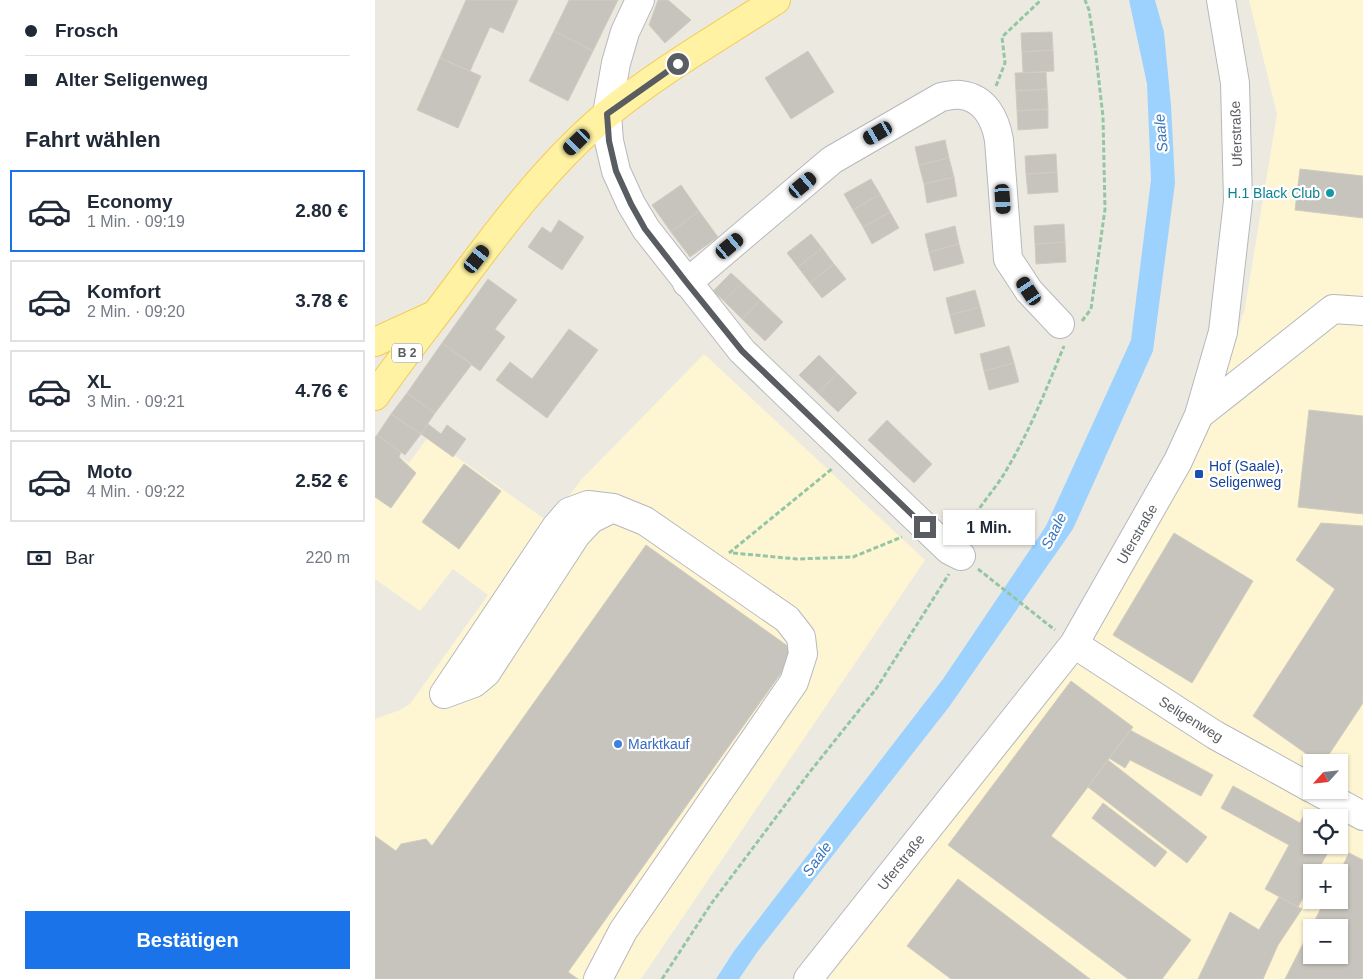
<!DOCTYPE html>
<html lang="de">
<head>
<meta charset="utf-8">
<style>
  body { margin:0; font-family:Arial,sans-serif; background:#f2f2f3; color:#1f2937; height:100vh; display:flex; flex-direction:column; font-size:19px; white-space:nowrap }
  * { box-sizing:border-box; margin:0 }
  p { font-size:16px; color:#747a83 }
  .icon { flex:none; width:28px; height:28px; fill:none; stroke:currentColor; stroke-width:2; stroke-linecap:round; stroke-linejoin:round }
  .map { position:relative; flex:1; overflow:hidden }
  .sheet { display:flex; flex-direction:column; background:#fff; width:375px }
  .sheet>* { flex:none }
  .banner { display:grid; align-content:center; height:110px; padding:0 25px; background:#fff }
  .needle { width:32px; rotate:243deg }
  .fabs { position:absolute; left:928px; top:754px; display:grid; gap:10px }
  .fabs a { display:grid; place-items:center; width:45px; height:45px; border-radius:0px; background:#fff; box-shadow:0 1px 4px #0004; font-size:25px }
  .end { position:absolute; width:22px; height:22px; margin:-11px; border:6px solid #595c61; background:#fff; box-shadow:0 0 0 2px #fff }
  .from { border-radius:50% }
  .bubble { position:absolute; height:35px; border-radius:0px; background:#fff; box-shadow:0 1px 4px #0004; font-size:16px; font-weight:700; line-height:35px; text-align:center }
  .car { position:absolute; width:15px; height:30px; margin:-15px -8px; border-radius:6px; box-shadow:0 0 4px 1px #0007; background:linear-gradient(#222 24%,#8ab4d8 0 40%,#222 0 76%,#8ab4d8 0 86%,#222 0) }
  .banner b { display:flex; align-items:center; gap:18px; height:48px; font-size:19px }
  .banner b+b { border-top:1px solid #e0e1e3 }
  .banner i { width:12px; height:12px; background:#1f2937 }
  ul { padding:0; list-style:none }
  li { display:flex; align-items:center; gap:15px; height:82px; margin:0 10px 8px; padding:0 15px; border:2px solid #e0e1e3; border-radius:0px }
  li div { flex:1 }
  li b { display:block; font-size:19px }
  li em { font-style:normal; font-weight:700 }
  li.on { border-color:#1a73e8 }
  li>.icon { width:45px; height:45px; stroke-width:1.5 }
  h2 { padding:0 25px; font-size:22px; line-height:60px }
  .pay { display:flex; align-items:center; gap:12px; height:55px; padding:0 25px; font-size:19px }
  .pay p { margin-inline-start:auto }
  .action { display:flex; gap:10px; margin-top:auto; padding:10px 25px }
  .action a { flex:1; height:58px; border-radius:0px; background:#1a73e8; color:#fff; font-size:20px; font-weight:700; line-height:58px; text-align:center }
  main { display:flex; flex:1; min-height:0 }
  .map>svg:first-child { display:block }
</style>
</head>
<body>
<main>
<section class="sheet">
<div class="banner">
<b><i class="from"></i>Frosch</b>
<b><i></i>Alter Seligenweg</b>
</div>
<h2>Fahrt wählen</h2>
<ul>
<li class="on"><svg class="icon" aria-label="car" viewBox="0 0 24 24"><path d="M5 17H2v-5l4-1 3-4h7l3 4 3 1v5h-3M9 17h6M6 11h13"/><circle cx="7" cy="17" r="2"/><circle cx="17" cy="17" r="2"/></svg><div><b>Economy</b><p>1 Min. · 09:19</p></div><em>2.80 €</em></li>
<li><svg class="icon" aria-label="car" viewBox="0 0 24 24"><path d="M5 17H2v-5l4-1 3-4h7l3 4 3 1v5h-3M9 17h6M6 11h13"/><circle cx="7" cy="17" r="2"/><circle cx="17" cy="17" r="2"/></svg><div><b>Komfort</b><p>2 Min. · 09:20</p></div><em>3.78 €</em></li>
<li><svg class="icon" aria-label="car" viewBox="0 0 24 24"><path d="M5 17H2v-5l4-1 3-4h7l3 4 3 1v5h-3M9 17h6M6 11h13"/><circle cx="7" cy="17" r="2"/><circle cx="17" cy="17" r="2"/></svg><div><b>XL</b><p>3 Min. · 09:21</p></div><em>4.76 €</em></li>
<li><svg class="icon" aria-label="car" viewBox="0 0 24 24"><path d="M5 17H2v-5l4-1 3-4h7l3 4 3 1v5h-3M9 17h6M6 11h13"/><circle cx="7" cy="17" r="2"/><circle cx="17" cy="17" r="2"/></svg><div><b>Moto</b><p>4 Min. · 09:22</p></div><em>2.52 €</em></li>
</ul>
<div class="pay"><svg class="icon" aria-label="cash" viewBox="0 0 24 24"><path d="M3 7h18v10H3z"/><circle cx="12" cy="12" r="2"/></svg>Bar<p>220 m</p></div>
<div class="action"><a>Bestätigen</a></div>
</section>
<div class="map">
<svg width="988" height="979" viewBox="0 0 988 979">
  <rect width="100%" height="100%" fill="#eceae0"/>
  <path fill="#fef5d3" fill-rule="evenodd" d="M874,0H988V979H451L468,950L637,741L835,418L870,308L902,114ZM936,762H964V790H936ZM936,818H964V845H936ZM936,872H964V900H936ZM936,928H964V955H936Z
    M329,354L550,560L266,979H0V719L25,710L35,704L113,595L78,569L45,611L0,579V442L34,463L53,437L174,522L206,480Z"/>
  <path fill="#9dd2ff" d="M754,0H780L789,32L796,105L800,183L778,351L698,529L574,707L383,951L364,979H341L359,951L568,679L671,526L756,340L776,180L772,84Z"/>
  <path fill="#c7c4bd" stroke="#d1ccbe" d="M91,0H143L128,33L115,27L95,71L65,58Z
    M194,0H243L218,51L179,31Z
    M283,0H293L316,20L290,43L274,25Z
    M179,31L218,51L193,101L154,81Z
    M677,32L678,50L647,52L646,33Z
    M678,50L679,71L648,73L647,52Z
    M433,51L459,92L416,119L390,78Z
    M65,58L106,76L83,128L42,110Z
    M671,72L672,89L641,91L640,73Z
    M672,89L673,109L642,111L641,91Z
    M673,109V128L643,130L642,111Z
    M570,140L574,158L544,165L540,147Z
    M681,154L682,172L651,174L650,156Z
    M574,158L579,177L549,184L544,165Z
    M925,169L988,176V218L920,210Z
    M682,172L683,192L653,194L651,174Z
    M579,177L582,196L552,203L549,184Z
    M496,179L505,194L478,210L469,194Z
    M306,185L324,211L296,232L277,205Z
    M505,194L515,212L488,227L478,210Z
    M324,211L343,237L315,257L296,232Z
    M515,212L524,228L497,244L488,227Z
    M184,220L209,237L187,270L153,247L167,227L176,233Z
    M689,224L690,242L660,244L659,226Z
    M580,226L584,244L554,252L550,234Z
    M436,234L447,248L423,267L412,253Z
    M690,242L691,262L661,264L660,244Z
    M584,244L589,263L559,271L554,252Z
    M447,248L459,264L435,283L423,267Z
    M459,264L471,279L447,298L435,283Z
    M356,273L367,283L349,301L338,291Z
    M113,279L142,300L120,329L130,337L105,371L67,343Z
    M367,283L385,300L367,319L349,301Z
    M600,290L605,307L575,315L571,298Z
    M385,300L408,322L390,341L367,319Z
    M605,307L610,326L580,334L575,315Z
    M194,329L223,350L172,418L121,380L135,362L157,379Z
    M67,343L97,364L60,413L32,393Z
    M634,346L639,363L609,371L605,354Z
    M444,355L462,373L443,393L424,375Z
    M639,363L644,382L614,390L609,371Z
    M462,373L482,393L463,412L443,393Z
    M32,393L60,413L46,434L16,414Z
    M934,410L988,416V514L923,507Z
    M16,414L46,434L30,455L2,435Z
    M512,420L557,464L539,483L493,440Z
    M53,424L66,434L72,425L91,439L78,457L46,434Z
    M2,435L26,452L24,457L41,473L16,508L0,497V437Z
    M89,464L126,491L84,549L47,522Z
    M946,523L988,526V703L949,762H943L878,716L960,589L921,560Z
    M799,533L878,581L817,683L738,635Z
    M271,545L421,652L193,972L203,979H0V836L21,851L26,844L51,839L57,846Z
    M696,681L758,727L676,836L816,940L787,979H753L573,845Z
    M755,730L838,775L826,796L755,760L750,768L734,758Z
    M733,760L832,837L812,863L713,787Z
    M858,786L925,823L928,817L936,822V845H957L942,872H936V883L923,907L890,889L914,845L846,808Z
    M728,803L792,852L780,867L717,818Z
    M974,853L988,860V979H910L936,928V955H964V928H936L950,900H964V874Z
    M583,879L715,979H576L532,946Z
    M904,897L927,909L903,945L888,979H823L855,912L884,930Z"/>
  <g fill="none" stroke-linecap="round" stroke-linejoin="round">
    <defs>
      <path id="minor" d="M265,0L250,32L241,63L232,114L234,141L241,171L256,204L271,229L367,351L574,550L586,556
        M312,283L457,160L566,97C572,96 579,94 586,95C610,98 620,118 624,140L633,259L654,291L685,324
        M824,415L958,309L988,311
        M699,644L840,735L936,788
        M69,694L181,527L194,512L213,505L238,508L270,521L412,619L426,637L428,654L419,682L248,931L223,979
        M69,694L99,683L111,673L201,535L216,519L238,508
        M940,790L988,816
        M433,979L699,644L803,461L824,415L848,332L863,201L860,83L846,0"/>
      <path id="major" d="M0,342L57,316
        M0,396C25,360 53,325 79,290C125,228 172,165 231,115C283,72 344,37 401,0"/>
    </defs>
    <use href="#minor" stroke="#b6b8bd" stroke-width="30"/>
    <use href="#major" stroke="#f3ca52" stroke-width="30"/>
    <path stroke="#94c6a4" stroke-width="3" stroke-dasharray="5 2.5" stroke-linecap="butt" d="M621,86L630,63L627,37L666,0
      M707,321L716,309L730,209L728,117L721,55L714,10L710,0
      M592,535C598,511 617,494 629,474C654,433 671,390 689,346
      M354,553L458,468
      M358,553L422,559L478,557L527,537
      M603,569L680,630
      M287,979L336,904L434,773L501,689L574,574"/>
    <use href="#minor" stroke="#fff" stroke-width="28"/>
    <use href="#major" stroke="#fff2a2" stroke-width="28"/>
  </g>
  <g fill="none" stroke-linecap="round" stroke-linejoin="round">
    <path stroke="#595c61" stroke-width="6" d="M303,64L232,114L234,141L241,171L256,204L270,229L312,283L367,351L550,527"/>
  </g>
  <circle fill="#0f9aa8" stroke="#fff" stroke-width="2" cx="955" cy="193" r="5"/>
  <rect fill="#1a4fb4" stroke="#fff" stroke-width="2" x="819" y="469" width="10" height="10" rx="2.5"/>
  <circle fill="#3f7fe0" stroke="#fff" stroke-width="2" cx="243" cy="744" r="5"/>
  <g text-anchor="middle" stroke-width="4.5" stroke-linejoin="round" paint-order="stroke">
    <rect fill="#fff" stroke="#8b8d90" stroke-width="1" x="17" y="343.5" width="30" height="19" rx="4"/>
    <g font-size="12" font-weight="bold" fill="#595c61">
      <text x="32" y="357">B 2</text>
    </g>
    <g font-size="14" fill="#595c61" stroke="#fff">
      <text transform="translate(861 134) rotate(-92)" y="5">Uferstraße</text>
      <text transform="translate(762 534) rotate(-60)" y="5">Uferstraße</text>
      <text transform="translate(816 719) rotate(32)" y="5">Seligenweg</text>
      <text transform="translate(526 862) rotate(-52)" y="5">Uferstraße</text>
    </g>
    <g font-size="14" fill="#0d838f" stroke="#fff" text-anchor="end">
      <text x="945" y="198">H.1 Black Club</text>
    </g>
    <g font-size="14" fill="#164399" stroke="#fff" text-anchor="start">
      <text x="834" y="471">Hof (Saale),<tspan x="834" dy="16">Seligenweg</tspan></text>
    </g>
    <g font-size="14" fill="#366cbe" stroke="#fff" text-anchor="start">
      <text x="253" y="749">Marktkauf</text>
    </g>
    <g font-size="15" font-style="italic" fill="#3d77bb" stroke="#fff">
      <text transform="translate(786 133) rotate(-95)" y="5">Saale</text>
      <text transform="translate(679 531) rotate(-63)" y="5">Saale</text>
      <text transform="translate(442 859) rotate(-54)" y="5">Saale</text>
    </g>
  </g>
</svg>
<div class="fabs">
<a><svg class="needle" viewBox="-14 -14 28 28"><path d="M0-13l5 13h-10z" fill="#e53935"/><path d="M0 13l5-13h-10z" fill="#747a83"/></svg></a>
<a><svg class="icon" aria-label="locate" viewBox="0 0 24 24"><circle cx="12" cy="12" r="6"/><path d="M12 2v4M12 18v4M2 12h4M18 12h4"/></svg></a>
<a>+</a>
<a>−</a>
</div>
<i class="end from" style="left:303px;top:64px"></i>
<i class="end" style="left:550px;top:527px"></i>
<div class="bubble" style="left:568px;top:510px;width:92px">1 Min.</div>
<i class="car" style="left:503px;top:133px;rotate:240deg"></i>
<i class="car" style="left:202px;top:142px;rotate:226deg"></i>
<i class="car" style="left:428px;top:185px;rotate:50deg"></i>
<i class="car" style="left:628px;top:199px;rotate:176deg"></i>
<i class="car" style="left:355px;top:246px;rotate:50deg"></i>
<i class="car" style="left:102px;top:259px;rotate:38deg"></i>
<i class="car" style="left:654px;top:291px;rotate:326deg"></i>
</div>
</main>
</body>
</html>
